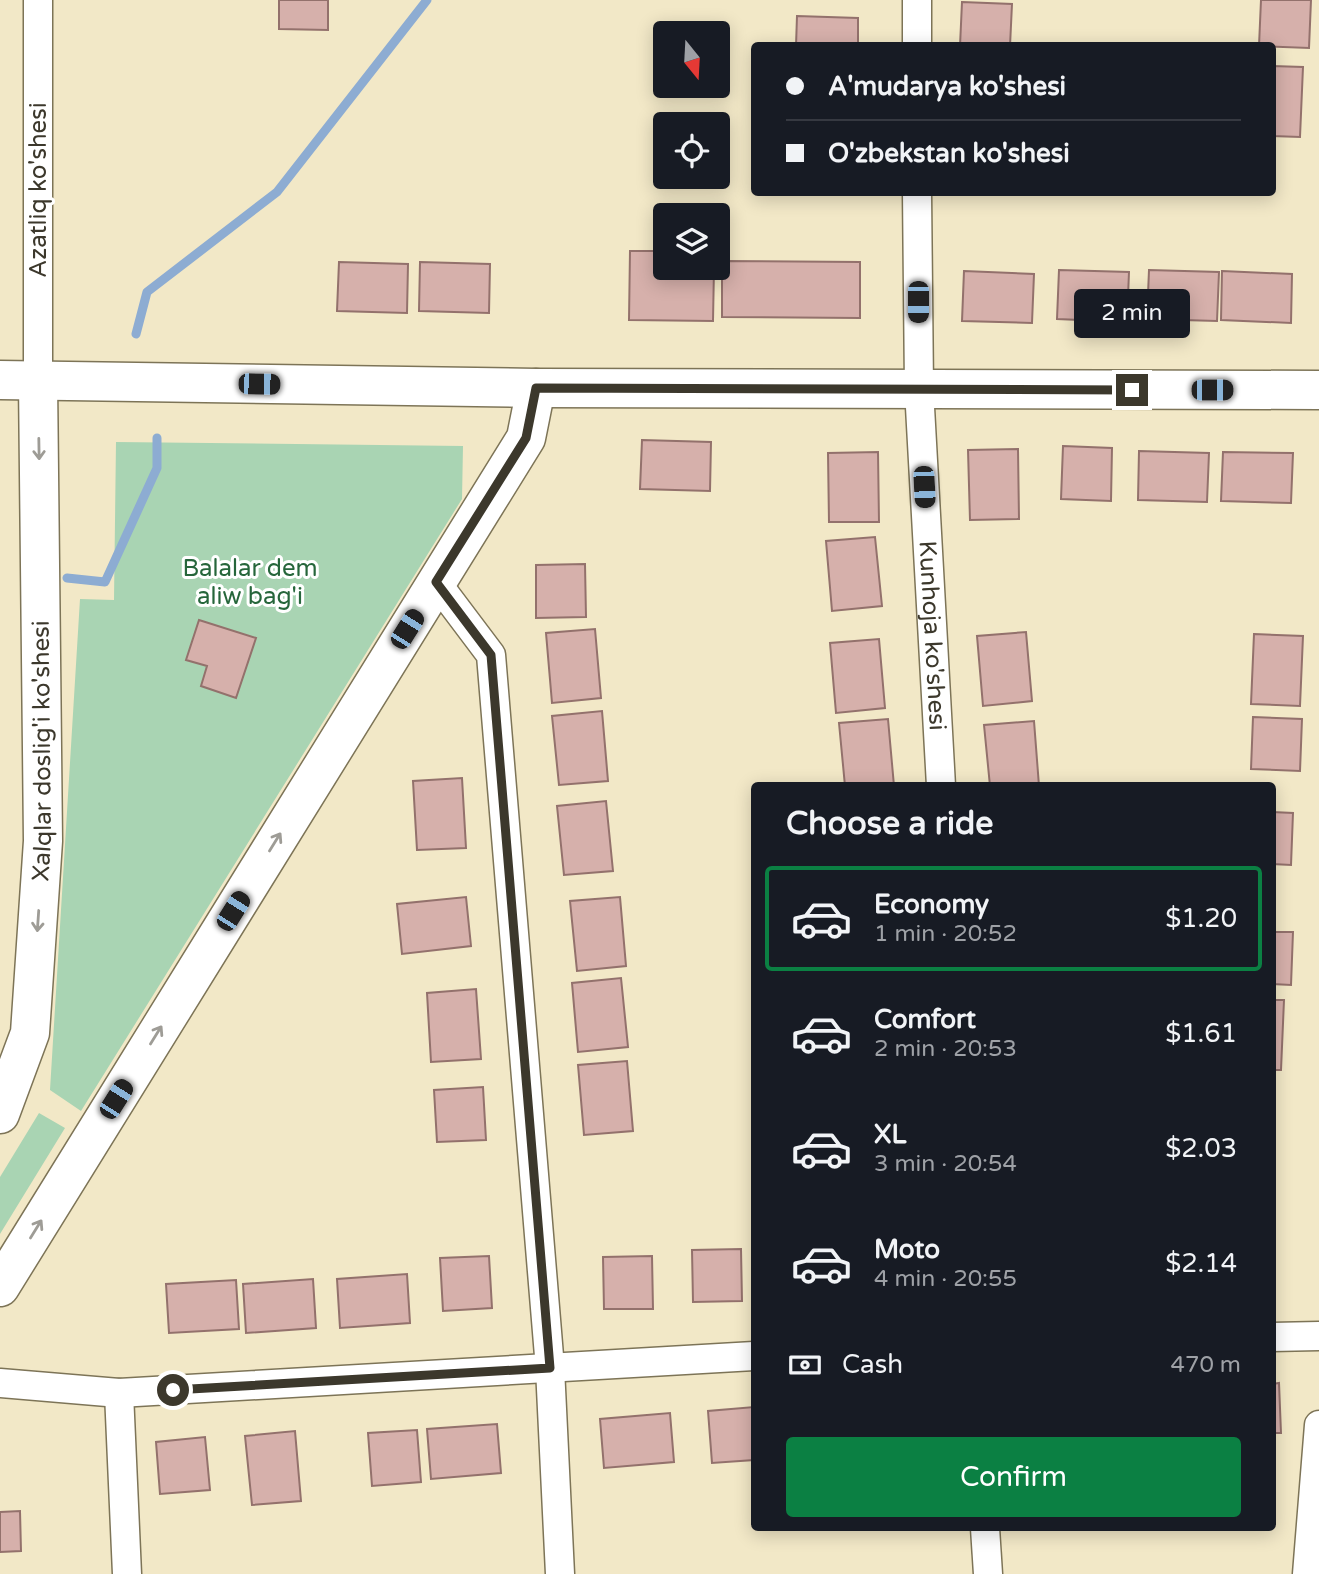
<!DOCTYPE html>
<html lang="en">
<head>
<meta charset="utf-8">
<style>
  body { margin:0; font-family:"Varela Round",sans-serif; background:#242831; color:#f1f3f6; height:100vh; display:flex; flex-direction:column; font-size:26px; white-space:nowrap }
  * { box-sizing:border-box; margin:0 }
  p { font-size:23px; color:#9ea1a6 }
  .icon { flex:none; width:38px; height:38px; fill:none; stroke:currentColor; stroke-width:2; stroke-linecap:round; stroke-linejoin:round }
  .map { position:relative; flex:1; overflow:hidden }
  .details { position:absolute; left:751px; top:782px; width:525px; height:749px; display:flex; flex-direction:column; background:#171b24; border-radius:7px; box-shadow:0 4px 18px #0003 }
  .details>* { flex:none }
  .guide { position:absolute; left:751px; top:42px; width:525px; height:154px; border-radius:7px; box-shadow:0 4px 18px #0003; display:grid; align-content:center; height:154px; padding:0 35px; background:#171b24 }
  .needle { width:46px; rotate:162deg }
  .controls { position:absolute; left:653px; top:21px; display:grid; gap:14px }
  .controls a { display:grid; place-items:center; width:77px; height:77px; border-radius:7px; background:#171b24; box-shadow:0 4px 18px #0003; font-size:35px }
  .end { position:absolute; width:32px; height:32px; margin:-16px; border:9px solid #3c382c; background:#fff; box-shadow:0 0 0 4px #fff }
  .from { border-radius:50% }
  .bubble { position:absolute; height:49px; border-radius:7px; background:#171b24; box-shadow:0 4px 18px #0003; font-size:23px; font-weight:600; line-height:49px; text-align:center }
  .car { position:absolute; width:21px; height:42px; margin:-21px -10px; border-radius:9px; box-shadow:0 0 5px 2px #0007; background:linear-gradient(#222 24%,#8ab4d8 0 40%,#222 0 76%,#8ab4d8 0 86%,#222 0) }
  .guide b { display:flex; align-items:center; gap:24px; height:66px; font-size:26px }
  .guide b+b { border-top:2px solid #363941 }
  .guide i { width:18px; height:18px; background:#f1f3f6 }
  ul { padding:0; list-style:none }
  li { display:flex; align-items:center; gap:21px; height:105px; margin:0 14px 10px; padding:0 21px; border:4px solid transparent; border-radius:7px }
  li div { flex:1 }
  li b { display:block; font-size:26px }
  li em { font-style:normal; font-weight:600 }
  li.current { border-color:#0b8043 }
  li>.icon { width:63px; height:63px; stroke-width:1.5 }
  h2 { padding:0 35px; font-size:32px; line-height:84px }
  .pay { display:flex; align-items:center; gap:18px; height:77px; padding:0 35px; font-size:26px }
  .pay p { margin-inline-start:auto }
  .button { display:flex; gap:14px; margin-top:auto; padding:14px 35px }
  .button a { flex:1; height:80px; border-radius:7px; background:#0b8043; color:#fff; font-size:28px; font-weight:600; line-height:80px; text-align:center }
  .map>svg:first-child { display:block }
</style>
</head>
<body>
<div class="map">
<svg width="1319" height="1574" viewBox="0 0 1319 1574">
  <rect width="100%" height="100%" fill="#f2e8c7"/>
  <path fill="#a9d4b3" d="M116,442L463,446L462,499L81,1111L50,1090L80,599L114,600Z
    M39,1113L65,1128L0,1234V1177Z"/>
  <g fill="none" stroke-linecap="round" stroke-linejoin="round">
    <path stroke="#8dacd2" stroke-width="9" d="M136,334L147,292L277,192L427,0
      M67,578L105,582L157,468V438"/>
  </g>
  <path fill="#d6b0ab" stroke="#93716c" stroke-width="2" d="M279,0H328V30L279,29Z
    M1261,0H1311L1309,48L1259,46Z
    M962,2L1012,4L1010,46H960Z
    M797,16L858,18V46H796Z
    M1272,66L1303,67L1300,137L1272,136Z
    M630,251H665V268H714L713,321L629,320Z
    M722,261L860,262V318L722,317Z
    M339,262L408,264L407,313L337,311Z
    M420,262L490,264L489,313L419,311Z
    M1059,270L1129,272L1127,322L1057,319Z
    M1149,270L1219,272L1217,321L1147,319Z
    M964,271L1034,274L1032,323L962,321Z
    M1222,271L1292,274L1291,323L1221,320Z
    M642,440L711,442L710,491L640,489Z
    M1063,446L1112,448L1111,501L1061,499Z
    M1018,449L1019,519L970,520L968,450Z
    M1139,451L1209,453L1207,502L1138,500Z
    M878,452L879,522H829L828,453Z
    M1223,452L1293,453L1291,503L1221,501Z
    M875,537L882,606L832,611L826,541Z
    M585,564L586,617L536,618V565Z
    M199,620L256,638L236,698L201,686L207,666L186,660Z
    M595,629L601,698L552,703L546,633Z
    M1026,632L1032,701L983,706L977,636Z
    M1254,634L1303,636L1300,706L1251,704Z
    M879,639L885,708L836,713L830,643Z
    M602,711L608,781L559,785L552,716Z
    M1253,717L1302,719L1300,771L1251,769Z
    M888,719L894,786H845L839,723Z
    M1034,721L1039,786H990L984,725Z
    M462,778L466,848L417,850L413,781Z
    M606,801L613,871L564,875L557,806Z
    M1272,812L1293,813L1291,865L1272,864Z
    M466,897L471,946L402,954L397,904Z
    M620,897L626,966L577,971L570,901Z
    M1272,932H1293L1291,985L1272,984Z
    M621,978L628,1047L578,1052L572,983Z
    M476,989L481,1059L431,1062L427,993Z
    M1272,1000H1284L1281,1070H1272Z
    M627,1061L633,1131L584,1135L578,1065Z
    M483,1087L486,1140L437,1142L434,1090Z
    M741,1249L742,1301L693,1302L692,1250Z
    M489,1256L492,1308L443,1311L440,1258Z
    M652,1256L653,1309H604L603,1257Z
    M407,1274L410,1323L340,1328L337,1279Z
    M313,1279L316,1328L246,1333L243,1284Z
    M236,1280L239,1329L169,1333L166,1284Z
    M1279,1383L1281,1433H1272V1384Z
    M754,1407V1460L712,1463L708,1411Z
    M670,1413L674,1462L604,1468L600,1419Z
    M497,1424L501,1473L431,1479L427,1429Z
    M417,1430L421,1482L372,1486L368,1433Z
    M295,1431L301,1501L252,1505L245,1436Z
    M205,1437L210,1490L160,1494L156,1442Z
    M20,1511L21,1551L0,1552V1512Z"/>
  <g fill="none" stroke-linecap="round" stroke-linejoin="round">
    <defs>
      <g id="street">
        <path d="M38,0V381"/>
        <path d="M917,0V46"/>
        <path id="s1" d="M917,192L919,389L941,786"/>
        <path d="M436,582L491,655L550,1368L560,1574"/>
        <path d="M1272,1337L1319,1336"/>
        <path d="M0,1383L119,1393L754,1356"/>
        <path d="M119,1393L127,1574"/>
        <path d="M985,1528L988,1574"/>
        <path d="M1307,1574L1319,1425"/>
      </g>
      <g id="secondary">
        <path d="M0,380L536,388L1319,390"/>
        <path id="s2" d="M0,1114L30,1033L43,841L38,381"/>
        <path d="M0,1287L526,438L536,388"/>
      </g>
    </defs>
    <use href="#street" stroke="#7d7457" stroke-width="31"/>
    <use href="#secondary" stroke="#7d7457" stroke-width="41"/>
    <use href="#street" stroke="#fff" stroke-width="28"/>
    <use href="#secondary" stroke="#fff" stroke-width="38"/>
  </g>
  <defs><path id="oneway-shaft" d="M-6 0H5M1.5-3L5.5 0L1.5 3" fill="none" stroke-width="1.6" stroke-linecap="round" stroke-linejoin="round" transform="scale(1.75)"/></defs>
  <g stroke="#9e9c96">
    <use href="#oneway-shaft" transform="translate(39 449) rotate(89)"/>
    <use href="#oneway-shaft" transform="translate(275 842) rotate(-58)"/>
    <use href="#oneway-shaft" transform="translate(38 921) rotate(94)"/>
    <use href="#oneway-shaft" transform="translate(156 1035) rotate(-58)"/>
    <use href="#oneway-shaft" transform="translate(36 1229) rotate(-58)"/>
  </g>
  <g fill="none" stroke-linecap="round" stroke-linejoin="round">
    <path stroke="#3c382c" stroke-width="9" d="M173,1390L550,1368L491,655L436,582L526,438L536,388L1132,390"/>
  </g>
  <g text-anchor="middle" stroke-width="6" stroke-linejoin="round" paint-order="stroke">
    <g font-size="24" fill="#3c382c" stroke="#fff">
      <text transform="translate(38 190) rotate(-90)" y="8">Azatliq ko'shesi</text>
      <text dy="8" stroke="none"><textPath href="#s1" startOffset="444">Kunhoja ko'shesi</textPath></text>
      <text dy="8" stroke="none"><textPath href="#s2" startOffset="369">Xalqlar doslig'i ko'shesi</textPath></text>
    </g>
    <g font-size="24" fill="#26663b" stroke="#fff">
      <text x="250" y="576">Balalar dem<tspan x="250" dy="28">aliw bag'i</tspan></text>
    </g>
  </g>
</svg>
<div class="controls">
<a><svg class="needle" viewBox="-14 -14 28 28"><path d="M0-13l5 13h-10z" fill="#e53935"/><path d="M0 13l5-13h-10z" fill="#9ea1a6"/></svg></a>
<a><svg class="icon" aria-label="locate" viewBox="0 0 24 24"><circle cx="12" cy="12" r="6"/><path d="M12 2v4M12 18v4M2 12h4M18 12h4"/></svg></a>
<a><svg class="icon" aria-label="layers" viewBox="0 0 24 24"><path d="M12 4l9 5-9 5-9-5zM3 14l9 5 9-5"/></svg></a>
</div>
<i class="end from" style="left:173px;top:1390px"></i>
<i class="end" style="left:1132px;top:390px"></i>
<div class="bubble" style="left:1074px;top:289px;width:116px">2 min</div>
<i class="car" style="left:918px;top:302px;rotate:180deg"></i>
<i class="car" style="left:259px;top:384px;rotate:91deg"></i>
<i class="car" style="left:1212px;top:390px;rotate:90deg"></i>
<i class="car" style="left:924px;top:487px;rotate:177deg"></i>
<i class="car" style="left:407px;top:629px;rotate:32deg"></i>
<i class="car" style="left:233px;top:911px;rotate:32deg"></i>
<i class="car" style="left:116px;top:1099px;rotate:32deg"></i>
<div class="guide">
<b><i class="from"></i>A'mudarya ko'shesi</b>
<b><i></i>O'zbekstan ko'shesi</b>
</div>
<section class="details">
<h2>Choose a ride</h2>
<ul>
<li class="current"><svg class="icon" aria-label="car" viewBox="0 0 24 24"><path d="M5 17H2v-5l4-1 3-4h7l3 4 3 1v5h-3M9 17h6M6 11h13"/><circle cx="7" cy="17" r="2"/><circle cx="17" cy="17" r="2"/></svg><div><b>Economy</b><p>1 min · 20:52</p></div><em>$1.20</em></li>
<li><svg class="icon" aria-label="car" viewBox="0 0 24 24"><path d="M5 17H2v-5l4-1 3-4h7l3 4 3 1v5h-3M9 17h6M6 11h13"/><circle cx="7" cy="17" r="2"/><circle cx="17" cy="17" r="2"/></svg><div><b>Comfort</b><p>2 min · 20:53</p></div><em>$1.61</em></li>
<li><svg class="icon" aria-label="car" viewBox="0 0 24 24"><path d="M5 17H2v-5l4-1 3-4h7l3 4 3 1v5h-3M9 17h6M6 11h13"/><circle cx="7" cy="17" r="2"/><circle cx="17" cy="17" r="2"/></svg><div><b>XL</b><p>3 min · 20:54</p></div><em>$2.03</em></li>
<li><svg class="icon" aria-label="car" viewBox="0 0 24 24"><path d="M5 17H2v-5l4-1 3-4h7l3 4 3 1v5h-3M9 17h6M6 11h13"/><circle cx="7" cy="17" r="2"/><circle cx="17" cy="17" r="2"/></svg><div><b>Moto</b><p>4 min · 20:55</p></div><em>$2.14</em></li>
</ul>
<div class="pay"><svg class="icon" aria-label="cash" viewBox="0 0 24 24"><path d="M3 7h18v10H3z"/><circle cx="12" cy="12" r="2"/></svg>Cash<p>470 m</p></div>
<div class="button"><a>Confirm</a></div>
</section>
</div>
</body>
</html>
